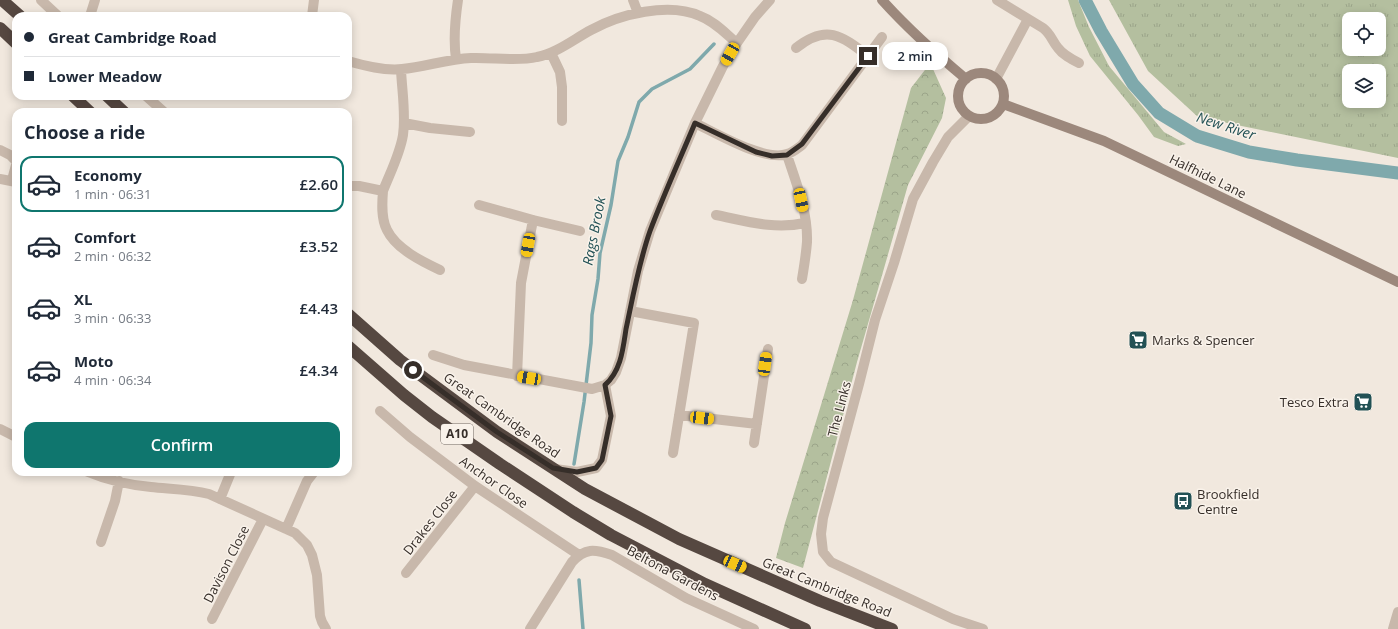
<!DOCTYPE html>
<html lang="en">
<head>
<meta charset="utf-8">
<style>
  body { margin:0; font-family:"Open Sans",sans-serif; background:#f6f6f7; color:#1f2937; height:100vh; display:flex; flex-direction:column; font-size:15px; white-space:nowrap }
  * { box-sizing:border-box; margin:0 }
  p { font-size:13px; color:#747a83 }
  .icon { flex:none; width:22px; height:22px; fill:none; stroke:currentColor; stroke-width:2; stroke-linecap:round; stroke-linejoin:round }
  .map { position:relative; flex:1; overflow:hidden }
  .panel { position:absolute; left:12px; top:108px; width:340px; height:368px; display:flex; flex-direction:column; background:#fff; border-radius:12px; box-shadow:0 2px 10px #0003 }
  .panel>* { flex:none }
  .hud { position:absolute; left:12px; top:12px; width:340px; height:88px; border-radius:12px; box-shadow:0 2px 10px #0003; display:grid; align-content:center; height:88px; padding:0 12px; background:#fff }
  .controls { position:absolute; left:1342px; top:12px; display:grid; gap:8px }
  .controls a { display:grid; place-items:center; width:44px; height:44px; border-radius:8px; background:#fff; box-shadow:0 2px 10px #0003; font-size:20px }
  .end { position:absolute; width:18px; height:18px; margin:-9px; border:5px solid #362e29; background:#fff; box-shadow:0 0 0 2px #fff }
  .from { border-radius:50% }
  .bubble { position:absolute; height:28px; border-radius:12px; background:#fff; box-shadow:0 2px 10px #0003; font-size:13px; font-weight:600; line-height:28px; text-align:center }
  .car { position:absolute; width:12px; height:24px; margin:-12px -6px; border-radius:5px; box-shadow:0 0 3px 1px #0007; background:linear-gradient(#f5c518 24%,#345 0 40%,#f5c518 0 76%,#345 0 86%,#f5c518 0) }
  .hud b { display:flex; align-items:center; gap:14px; height:38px; font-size:15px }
  .hud b+b { border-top:1px solid #e0e1e3 }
  .hud i { width:10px; height:10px; background:#1f2937 }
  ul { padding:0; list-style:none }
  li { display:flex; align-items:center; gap:12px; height:56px; margin:0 8px 6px; padding:0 4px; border:2px solid transparent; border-radius:12px }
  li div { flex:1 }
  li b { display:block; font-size:15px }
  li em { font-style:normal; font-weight:600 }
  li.selected { border-color:#0f766e }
  li>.icon { width:36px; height:36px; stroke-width:1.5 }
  h2 { padding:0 12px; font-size:18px; line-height:48px }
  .cta { display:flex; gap:8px; margin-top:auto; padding:8px 12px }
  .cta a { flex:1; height:46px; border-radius:12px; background:#0f766e; color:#fff; font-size:16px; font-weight:600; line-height:46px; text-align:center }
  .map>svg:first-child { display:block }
</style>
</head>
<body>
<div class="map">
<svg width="1398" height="629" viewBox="0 0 1398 629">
  <defs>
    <pattern id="grass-tufts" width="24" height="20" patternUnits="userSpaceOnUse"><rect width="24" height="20" fill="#b4bf9f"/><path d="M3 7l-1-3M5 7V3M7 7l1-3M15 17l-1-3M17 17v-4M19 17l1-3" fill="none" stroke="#9ba489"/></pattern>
    <pattern id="forest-crowns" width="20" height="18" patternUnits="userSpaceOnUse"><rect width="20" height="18" fill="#b4bf9f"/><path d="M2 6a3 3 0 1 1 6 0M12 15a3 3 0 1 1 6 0" fill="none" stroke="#9ba489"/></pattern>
  </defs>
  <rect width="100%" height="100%" fill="#f1e8de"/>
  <path fill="url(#grass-tufts)" fill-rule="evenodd" d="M1068,0H1078L1089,27L1109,66L1164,132L1186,144L1178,146L1154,137L1138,115L1090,56L1076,26Z
    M1109,0H1398V158L1198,117L1148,71ZM1349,19H1379V49H1349ZM1349,71H1379V101H1349Z"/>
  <path fill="url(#forest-crowns)" d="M928,66L933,69L946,98L942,118L908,185L857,362L803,568L776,558L785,523L853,300L911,88Z"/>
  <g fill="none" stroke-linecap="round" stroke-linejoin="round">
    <path stroke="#7fa9ac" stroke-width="3.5" d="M574,464L584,402L591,343L592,315L598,279L600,253L611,205L618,161L628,137L639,102L652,89L690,69L714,44
      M579,580L583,629"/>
    <path stroke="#7fa9ac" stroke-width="13" d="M1085,0L1101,31L1133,84L1159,113L1197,136L1249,152L1297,160L1398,173"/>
    <path stroke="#c8b8ab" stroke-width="10" d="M41,0L58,16
      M633,0L638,13
      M997,0L1043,28C1051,34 1052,41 1058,48C1063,55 1071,59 1079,63
      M90,16L95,0
      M312,16L314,0
      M796,48C826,24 841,35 868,56
      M551,53L560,72L562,87V121
      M456,59C453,39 455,20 458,0
      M348,61C365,66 384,71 402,69C425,67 447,59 471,58C492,57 516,62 537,57C557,53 574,39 591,30C620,14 669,2 700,16C714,21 725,33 737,43
      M996,79L1028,19
      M146,96L164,112
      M969,116L948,137L933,162L913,199L894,263L875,320L859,384L823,518L821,534L823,552L831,562L953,619L983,629
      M404,123L430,128L470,132
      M695,123C716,133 765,162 787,154C792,153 798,148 802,145L882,37
      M0,150L10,155L16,161
      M787,155C796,182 808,212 807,242C806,255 804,267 802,279
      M0,179L16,182
      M12,180L16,165
      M348,186H359L383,191C390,173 400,154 403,135C406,114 402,91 401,70
      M383,191C382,203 381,219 387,230C396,249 423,262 440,270
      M479,205L533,220L580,231
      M716,215C746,221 774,230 805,223
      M630,311L694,323L673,453
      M433,355L464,365L592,389L605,385L611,380L616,372L621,358L638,271L650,231L695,123L723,66L737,43L755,17L770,0
      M517,376L521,283L533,220
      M380,411L410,437L475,486L579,555
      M679,415L757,424
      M0,429L16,437
      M754,443L768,349
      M555,469L577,472L596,468L602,460L611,416L605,385
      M88,472C107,480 130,485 151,487C170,489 190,489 209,494L295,533L307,545L312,555L317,575L320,616L322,622L326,629
      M220,499L231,472
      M286,529L307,481L314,472
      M101,542L115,501L119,481
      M406,573L475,486
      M212,619L263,519
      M530,629L572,562C585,548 594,549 612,555L686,598L754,629
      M1393,629L1398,612"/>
    <path stroke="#9c887c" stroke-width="10" d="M882,0C908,29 936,54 966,79
      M958 96a23 23 0 1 1 46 0a23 23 0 1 1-46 0Z
      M1003,104L1104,141L1398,282"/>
    <path stroke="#564841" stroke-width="12" d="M2,0L20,16
      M0,28L16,43
      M73,96L90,112
      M107,96L124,112
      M348,314L400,360L497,432L585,489L679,539L820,601L892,629
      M348,346L404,395L432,417L500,464L573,512L611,535L705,584L805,629"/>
  </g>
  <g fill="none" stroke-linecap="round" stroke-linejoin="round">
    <path stroke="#362e29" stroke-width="5" d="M413,370L497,432L553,468L577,472L596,468L602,460L611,416L605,385C621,371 623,349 626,329C633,296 639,262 650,231C664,194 680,159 695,123L756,152L772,156L787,155L802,144L868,56"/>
  </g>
  <defs>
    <symbol id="supermarket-square" viewBox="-11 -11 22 22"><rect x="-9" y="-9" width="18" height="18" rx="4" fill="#225155" stroke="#f9f2ea"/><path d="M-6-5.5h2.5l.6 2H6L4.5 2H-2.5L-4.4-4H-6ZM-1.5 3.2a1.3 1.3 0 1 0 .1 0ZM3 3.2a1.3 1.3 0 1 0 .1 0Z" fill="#fff"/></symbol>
    <symbol id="bus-square" viewBox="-11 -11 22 22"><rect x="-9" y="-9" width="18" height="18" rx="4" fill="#225155" stroke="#f9f2ea"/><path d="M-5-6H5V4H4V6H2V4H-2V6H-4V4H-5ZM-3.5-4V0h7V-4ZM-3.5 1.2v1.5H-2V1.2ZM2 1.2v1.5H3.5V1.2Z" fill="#fff"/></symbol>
  </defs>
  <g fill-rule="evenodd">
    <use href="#supermarket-square" x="1127" y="329" width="22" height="22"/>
    <use href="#supermarket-square" x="1352" y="391" width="22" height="22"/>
    <use href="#bus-square" x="1172" y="490" width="22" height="22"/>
  </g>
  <g text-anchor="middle" stroke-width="3" stroke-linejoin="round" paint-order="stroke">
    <rect fill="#f9f2ea" stroke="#706963" stroke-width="1" x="441" y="424" width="32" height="20" rx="3"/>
    <g font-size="12" font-weight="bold" fill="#362e29">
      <text x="457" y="438">A10</text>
    </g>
    <g font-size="13" fill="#362e29" stroke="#f9f2ea">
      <text transform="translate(1208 176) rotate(26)" y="5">Halfhide Lane</text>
      <text transform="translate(839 409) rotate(-75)" y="5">The Links</text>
      <text transform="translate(502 415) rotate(35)" y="5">Great Cambridge Road</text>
      <text transform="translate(494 482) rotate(35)" y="5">Anchor Close</text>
      <text transform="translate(430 522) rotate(-52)" y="5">Drakes Close</text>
      <text transform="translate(226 564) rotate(-63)" y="5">Davison Close</text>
      <text transform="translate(673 573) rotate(28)" y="5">Beltona Gardens</text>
      <text transform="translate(827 587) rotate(22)" y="5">Great Cambridge Road</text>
    </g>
    <g font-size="13" fill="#362e29" stroke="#f9f2ea" text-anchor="start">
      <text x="1152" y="345">Marks &amp; Spencer</text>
      <text x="1349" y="407" text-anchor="end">Tesco Extra</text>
      <text x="1197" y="499">Brookfield<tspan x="1197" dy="15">Centre</tspan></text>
    </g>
    <g font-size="14" font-style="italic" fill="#225155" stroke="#f9f2ea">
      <text transform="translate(1226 126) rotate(18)" y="5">New River</text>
      <text transform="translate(594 231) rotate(-79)" y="5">Rags Brook</text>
    </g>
  </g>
</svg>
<div class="controls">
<a><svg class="icon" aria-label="locate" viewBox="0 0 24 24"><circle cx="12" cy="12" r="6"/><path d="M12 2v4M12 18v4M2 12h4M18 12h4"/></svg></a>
<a><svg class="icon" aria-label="layers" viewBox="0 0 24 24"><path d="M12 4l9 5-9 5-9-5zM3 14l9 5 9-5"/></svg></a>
</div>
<i class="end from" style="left:413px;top:370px"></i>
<i class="end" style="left:868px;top:56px"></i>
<div class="bubble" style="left:882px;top:42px;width:66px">2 min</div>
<i class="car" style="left:730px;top:54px;rotate:210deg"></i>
<i class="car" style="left:801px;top:200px;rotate:168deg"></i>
<i class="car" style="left:528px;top:245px;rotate:190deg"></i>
<i class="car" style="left:765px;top:364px;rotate:8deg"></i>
<i class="car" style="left:529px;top:378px;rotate:280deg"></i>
<i class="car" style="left:702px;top:418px;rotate:97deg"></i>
<i class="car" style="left:735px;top:564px;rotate:114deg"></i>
<div class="hud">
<b><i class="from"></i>Great Cambridge Road</b>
<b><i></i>Lower Meadow</b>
</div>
<section class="panel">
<h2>Choose a ride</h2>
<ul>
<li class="selected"><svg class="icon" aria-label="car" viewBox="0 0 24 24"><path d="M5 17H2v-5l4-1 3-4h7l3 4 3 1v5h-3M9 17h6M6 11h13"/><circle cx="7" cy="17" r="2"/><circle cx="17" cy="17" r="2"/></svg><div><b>Economy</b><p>1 min · 06:31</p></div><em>£2.60</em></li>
<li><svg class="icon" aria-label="car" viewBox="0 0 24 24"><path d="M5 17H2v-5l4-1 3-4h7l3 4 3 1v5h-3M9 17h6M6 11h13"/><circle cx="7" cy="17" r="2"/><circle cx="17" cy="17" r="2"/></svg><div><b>Comfort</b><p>2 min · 06:32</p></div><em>£3.52</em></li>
<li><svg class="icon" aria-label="car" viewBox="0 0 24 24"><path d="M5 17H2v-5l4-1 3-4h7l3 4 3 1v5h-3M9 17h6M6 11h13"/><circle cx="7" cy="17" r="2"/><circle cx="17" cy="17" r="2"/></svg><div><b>XL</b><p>3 min · 06:33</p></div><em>£4.43</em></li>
<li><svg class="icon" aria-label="car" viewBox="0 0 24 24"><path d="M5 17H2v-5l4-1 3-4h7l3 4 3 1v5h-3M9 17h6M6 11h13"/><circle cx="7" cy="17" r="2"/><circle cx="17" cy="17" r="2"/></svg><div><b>Moto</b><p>4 min · 06:34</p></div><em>£4.34</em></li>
</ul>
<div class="cta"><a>Confirm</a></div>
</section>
</div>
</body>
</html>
